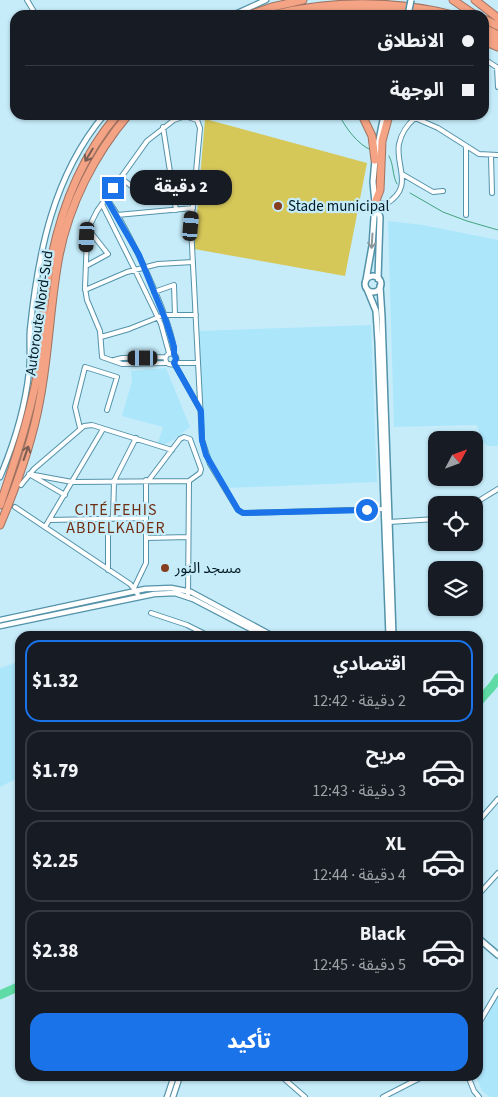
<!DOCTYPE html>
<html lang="ar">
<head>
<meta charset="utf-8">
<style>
  body { margin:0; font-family:"Source Sans 3","Noto Sans Arabic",sans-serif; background:#242831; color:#f1f3f6; direction:rtl; height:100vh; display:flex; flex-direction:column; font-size:19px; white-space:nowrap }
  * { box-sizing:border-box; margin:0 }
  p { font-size:16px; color:#9ea1a6 }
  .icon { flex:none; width:28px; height:28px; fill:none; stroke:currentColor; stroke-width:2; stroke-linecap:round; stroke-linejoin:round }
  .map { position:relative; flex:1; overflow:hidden; direction:ltr }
  .panel { position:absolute; left:15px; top:631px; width:468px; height:450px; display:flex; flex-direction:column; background:#171b24; border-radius:15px; box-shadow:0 1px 4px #0004; direction:rtl }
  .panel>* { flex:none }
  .top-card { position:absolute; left:10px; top:10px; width:479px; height:110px; border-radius:15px; box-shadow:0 1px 4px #0004; direction:rtl; display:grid; align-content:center; height:110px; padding:0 15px; background:#171b24 }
  .needle { width:32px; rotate:49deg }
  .buttons { position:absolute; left:428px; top:431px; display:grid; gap:10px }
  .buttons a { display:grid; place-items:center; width:55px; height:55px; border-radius:10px; background:#171b24; box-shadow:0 1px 4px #0004; font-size:25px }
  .end { position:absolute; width:22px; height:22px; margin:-11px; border:6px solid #1a73e8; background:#fff; box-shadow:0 0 0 2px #fff }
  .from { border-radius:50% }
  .bubble { position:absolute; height:35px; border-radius:15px; background:#171b24; box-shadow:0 1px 4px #0004; font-size:16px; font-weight:800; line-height:35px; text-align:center; direction:rtl }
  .car { position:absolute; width:15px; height:30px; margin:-15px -8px; border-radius:6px; box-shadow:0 0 4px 1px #0007; background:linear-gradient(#222 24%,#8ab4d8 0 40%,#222 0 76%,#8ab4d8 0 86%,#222 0) }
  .top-card b { display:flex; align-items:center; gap:18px; height:48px; font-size:19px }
  .top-card b+b { border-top:1px solid #363941 }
  .top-card i { width:12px; height:12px; background:#f1f3f6 }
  ul { padding:9px 0 0; list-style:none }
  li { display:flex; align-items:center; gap:15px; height:82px; margin:0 10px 8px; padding:0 5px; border:2px solid #363941; border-radius:15px }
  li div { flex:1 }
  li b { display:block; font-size:19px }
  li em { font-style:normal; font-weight:800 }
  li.selected { border-color:#1a73e8 }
  li>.icon { width:45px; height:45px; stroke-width:1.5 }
  .action { display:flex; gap:10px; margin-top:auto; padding:10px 15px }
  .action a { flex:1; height:58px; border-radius:15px; background:#1a73e8; color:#fff; font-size:20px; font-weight:800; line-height:58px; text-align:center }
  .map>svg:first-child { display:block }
</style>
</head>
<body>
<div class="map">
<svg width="498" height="1097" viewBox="0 0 498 1097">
  <rect width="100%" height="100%" fill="#c6ecfa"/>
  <path fill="#ace6fb" d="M388,221L423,225L498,240V446H488L482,441L477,425L394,427Z
    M371,325L377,482L228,488L203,447L199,331Z
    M166,368L190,427L172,441L163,445L158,443L163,427L122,416L132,381L131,371Z
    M20,661V777L0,787V668Z
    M498,996V1097H490L482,1091L476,1076L478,1035Z"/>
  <path fill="#d6c759" d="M205,119L367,163L345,276L194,249Z"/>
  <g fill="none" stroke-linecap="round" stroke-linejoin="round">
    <path stroke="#43a27e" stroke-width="1" d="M339,115C346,128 357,144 371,150
      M389,156C394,165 392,175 397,184
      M410,193L443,212L467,221L498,230"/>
    <path stroke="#5fdca5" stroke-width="9" d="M478,703C484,694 493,688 498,678
      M0,995L20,986"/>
    <defs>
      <path id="minor" d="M27,0L36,15
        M484,59L498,68
        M497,67L498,87
        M163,127L176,210
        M491,156L492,193
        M402,174L433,192L443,191
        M121,178L135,189
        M106,198C125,221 175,326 174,354
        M375,203L386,204C415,187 395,166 399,144C401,134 408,124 415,118L438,128L479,154L498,155
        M102,204L135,270L161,324L169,353
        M117,215L193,208
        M466,215V146
        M86,266L108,254L89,230
        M85,290L127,272L158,264L193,262
        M154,292L174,285L175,315
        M101,337L129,329L164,315H196
        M165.5 359a5.5 5.5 0 1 1 11 0a5.5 5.5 0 1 1-11 0Z
        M114,360L122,358L165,357
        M166,363L122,364L102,357L100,331L87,300L85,288L87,237L90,225L97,211L147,141L174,120L185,116L197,120L200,128L191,226L202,440L210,464L238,510L243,513L386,509
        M174,363L200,409
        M174,363H198
        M80,428L75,407L85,367L117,377L107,410
        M149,480L180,439L184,437L190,439L201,469L200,473L189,481L188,597
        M21,485L34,469L84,426L92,425L172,450
        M65,495L29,474L72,482L189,481
        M472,505L498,489
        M15,507L130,584L136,591L139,597
        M113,519L114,481L136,438
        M50,520L146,518
        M389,522L436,519
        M45,527L103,429
        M146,538L188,537
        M108,570V519
        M134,588L146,563V480
        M151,613L187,625L209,636
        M478,822L498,799
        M478,855L479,893
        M478,895L498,873
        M478,1025L498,991
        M281,1076L305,1097
        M468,1076L474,1091L479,1097
        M383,1097L424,1076"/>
      <path id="tertiary" d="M233,15L266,0
        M0,477C14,444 25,408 29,372C31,358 29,344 30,330C38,253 53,176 104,115
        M0,620L145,589L171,588L191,592L273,636
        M0,626L154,594L175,593L193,599L264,636
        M167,1097L174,1076
        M173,1097L180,1076"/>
      <path id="secondary" d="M375,203L380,217L378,279
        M365 284a8 8 0 1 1 16 0a8 8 0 1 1-16 0Z
        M366,280L372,246L375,203L373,182L375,160L384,115
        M380,286L382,317L393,636
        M367,289L376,311L378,342L389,636
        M478,938L498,955"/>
      <path id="motorway" d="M453,0L475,15
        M475,0L498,18
        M249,15L272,7L303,0
        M272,15C331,0 394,0 453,15
        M304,15C341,9 382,8 419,15
        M484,19L498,26
        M484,28L498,35
        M484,35L498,42
        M484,41L498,47
        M362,115L372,136L375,160
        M375,203L380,190L382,141L389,115
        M0,505C17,455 34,404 41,352C44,329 43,306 47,284C56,222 77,162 117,115
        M0,525C16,487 33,439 40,399C49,352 50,303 59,256C69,205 94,155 128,115"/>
    </defs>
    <use href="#minor" stroke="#5392a8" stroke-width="6"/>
    <use href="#tertiary" stroke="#5392a8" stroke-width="7"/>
    <use href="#secondary" stroke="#5392a8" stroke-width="8"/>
    <use href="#motorway" stroke="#9f7362" stroke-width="9"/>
    <use href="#minor" stroke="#fff" stroke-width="4"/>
    <use href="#tertiary" stroke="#fff" stroke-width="4.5"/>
    <use href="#secondary" stroke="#fff" stroke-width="5"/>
    <use href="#motorway" stroke="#f4a384" stroke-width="7"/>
    <defs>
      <path id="secondary-bridge" d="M408,15L411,0"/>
    </defs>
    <use href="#secondary-bridge" stroke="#5392a8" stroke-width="8" stroke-linecap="butt"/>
    <use href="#secondary-bridge" stroke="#fff" stroke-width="5"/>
  </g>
  <defs><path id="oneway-shaft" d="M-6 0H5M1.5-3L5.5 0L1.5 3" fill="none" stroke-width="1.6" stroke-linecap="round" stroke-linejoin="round" transform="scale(1.25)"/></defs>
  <g stroke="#7a5e54">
    <use href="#oneway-shaft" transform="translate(89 155) rotate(121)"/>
    <use href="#oneway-shaft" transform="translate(26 453) rotate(-71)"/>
  </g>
  <use stroke="#8d989c" href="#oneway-shaft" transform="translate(372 241) rotate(94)"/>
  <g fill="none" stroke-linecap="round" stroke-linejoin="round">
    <path stroke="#1a73e8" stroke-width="6" d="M113,188L106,198L139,255L166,321L174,347V354L176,359L174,363L201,411L202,440L206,455L238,510L243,513L367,510"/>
  </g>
  <g fill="#863e20" stroke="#c6ecfa" stroke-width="2">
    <circle cx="278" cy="206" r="5"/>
    <circle cx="165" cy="568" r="5"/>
  </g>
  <g text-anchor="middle" stroke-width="4.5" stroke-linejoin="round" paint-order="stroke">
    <g font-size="15" fill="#011a23" stroke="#c6ecfa" text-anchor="start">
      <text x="288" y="211">Stade municipal</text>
      <text x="175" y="573">مسجد النور</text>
    </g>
    <g font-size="15" fill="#011a23" stroke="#c6ecfa">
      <text transform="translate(39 313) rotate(-82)" y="5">Autoroute Nord-Sud</text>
    </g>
    <g font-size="16" letter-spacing="1" fill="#702f13" stroke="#c6ecfa">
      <text x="116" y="515">CITÉ FEHIS<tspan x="116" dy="18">ABDELKADER</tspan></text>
    </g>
  </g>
</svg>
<div class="buttons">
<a><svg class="needle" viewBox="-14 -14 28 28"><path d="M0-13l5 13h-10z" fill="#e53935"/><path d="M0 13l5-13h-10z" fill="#9ea1a6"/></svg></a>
<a><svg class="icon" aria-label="locate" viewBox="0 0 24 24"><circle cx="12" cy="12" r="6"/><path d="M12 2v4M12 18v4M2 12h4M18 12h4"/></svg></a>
<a><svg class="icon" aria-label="layers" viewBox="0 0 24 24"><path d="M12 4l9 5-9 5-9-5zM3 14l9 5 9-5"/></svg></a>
</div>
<i class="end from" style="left:367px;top:510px"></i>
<i class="end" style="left:113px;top:188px"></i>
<div class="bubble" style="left:130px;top:170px;width:102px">2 دقيقة</div>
<i class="car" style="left:191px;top:226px;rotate:5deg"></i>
<i class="car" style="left:87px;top:237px;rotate:183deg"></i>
<i class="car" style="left:143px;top:358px;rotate:270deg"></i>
<div class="top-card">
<b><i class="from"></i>الانطلاق</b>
<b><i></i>الوجهة</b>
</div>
<section class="panel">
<ul>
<li class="selected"><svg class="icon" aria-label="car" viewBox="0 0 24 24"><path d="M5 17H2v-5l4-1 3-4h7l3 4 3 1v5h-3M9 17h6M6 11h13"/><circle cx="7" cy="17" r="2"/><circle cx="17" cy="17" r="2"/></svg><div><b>اقتصادي</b><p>2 دقيقة · 12:42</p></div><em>$1.32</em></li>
<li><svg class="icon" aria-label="car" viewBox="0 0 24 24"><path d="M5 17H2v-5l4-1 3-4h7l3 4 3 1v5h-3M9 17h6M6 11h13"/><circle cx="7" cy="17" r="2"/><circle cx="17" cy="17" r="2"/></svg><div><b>مريح</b><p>3 دقيقة · 12:43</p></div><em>$1.79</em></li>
<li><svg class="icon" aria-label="car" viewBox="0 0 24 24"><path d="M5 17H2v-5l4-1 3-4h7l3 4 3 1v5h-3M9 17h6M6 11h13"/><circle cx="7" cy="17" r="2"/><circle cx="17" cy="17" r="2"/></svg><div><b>XL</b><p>4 دقيقة · 12:44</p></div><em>$2.25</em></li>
<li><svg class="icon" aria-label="car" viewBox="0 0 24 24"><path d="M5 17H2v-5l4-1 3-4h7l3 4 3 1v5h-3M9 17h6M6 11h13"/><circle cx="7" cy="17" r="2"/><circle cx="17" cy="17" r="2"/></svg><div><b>Black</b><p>5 دقيقة · 12:45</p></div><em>$2.38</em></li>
</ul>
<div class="action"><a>تأكيد</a></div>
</section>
</div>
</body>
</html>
